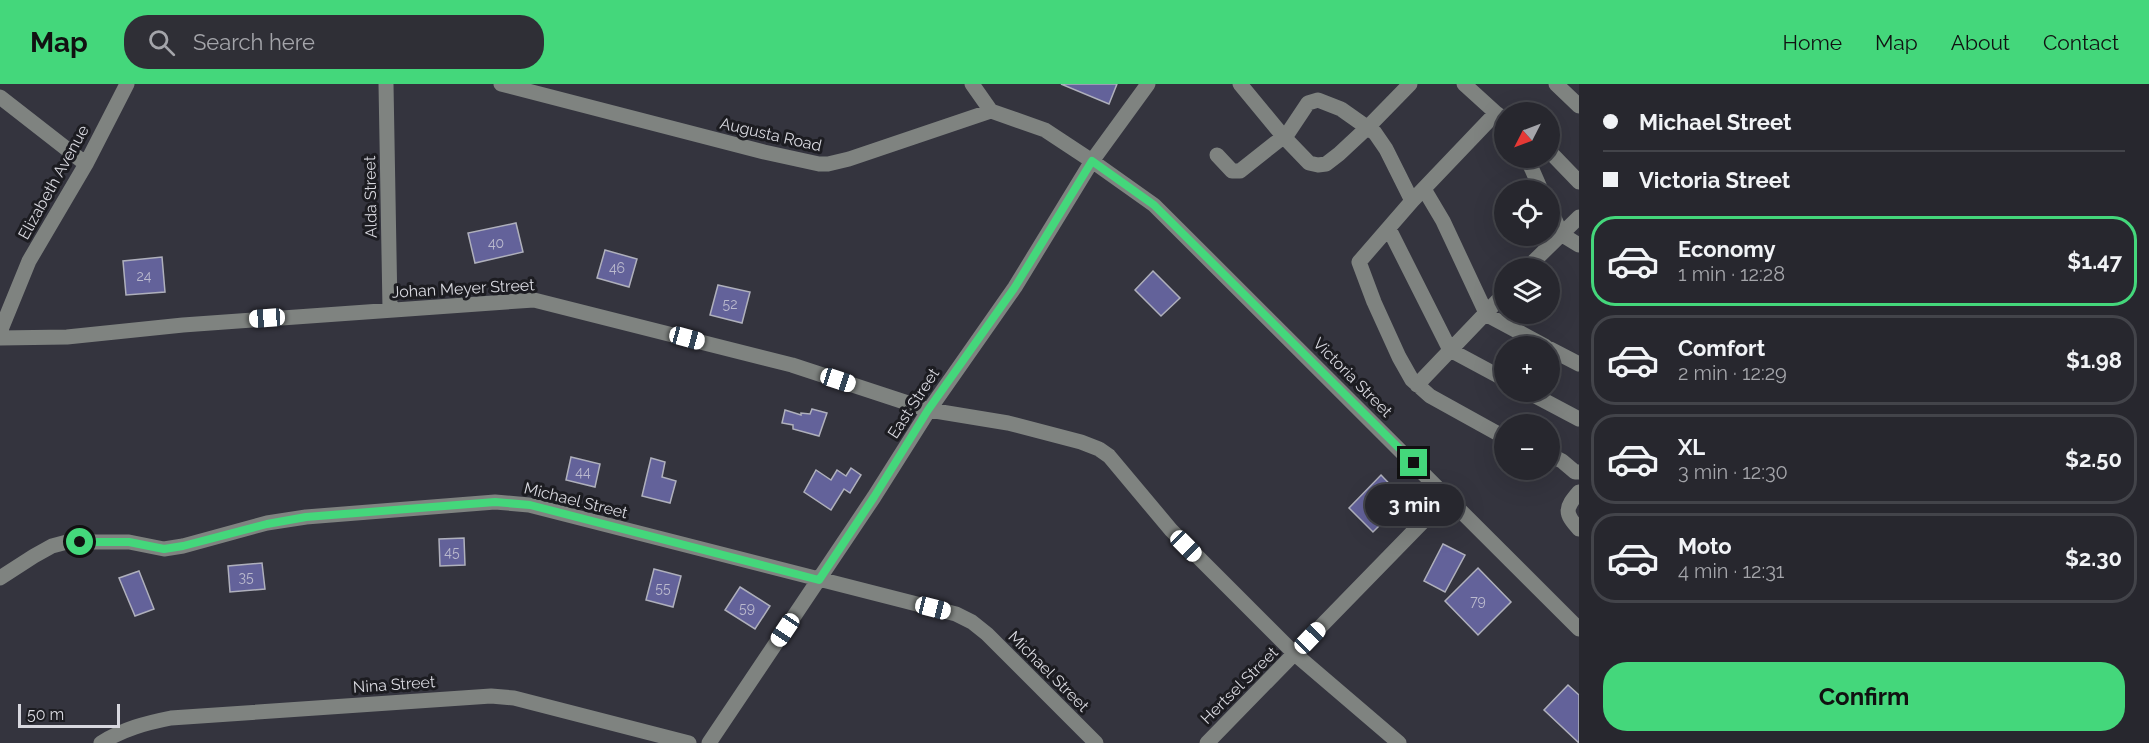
<!DOCTYPE html>
<html lang="en">
<head>
<meta charset="utf-8">
<style>
  body { margin:0; font-family:Raleway,sans-serif; background:#2f2f36; color:#f1f3f6; height:100vh; display:flex; flex-direction:column; font-size:22px; white-space:nowrap }
  * { box-sizing:border-box; margin:0 }
  p { font-size:20px; color:#a4a5aa }
  .icon { flex:none; width:33px; height:33px; fill:none; stroke:currentColor; stroke-width:2; stroke-linecap:round; stroke-linejoin:round }
  .map { position:relative; flex:1; overflow:hidden }
  .details { display:flex; flex-direction:column; background:#27272e; width:570px }
  .details>* { flex:none }
  .hud { display:grid; align-content:center; height:132px; padding:0 24px; background:#27272e }
  .needle { width:39px; rotate:228deg }
  .buttons { position:absolute; left:1494px; top:18px; display:grid; gap:12px }
  .buttons a { display:grid; place-items:center; width:66px; height:66px; border-radius:50%; background:#27272e; box-shadow:0 6px 24px #0002,0 0 0 2px #43444a; font-size:30px }
  .scale { position:absolute; left:18px; bottom:15px; width:102px; box-sizing:border-box; padding-left:6px; border:3px solid #d8d8df; border-top:0; font-size:16px; line-height:21px; white-space:nowrap; color:#d8d8df; -webkit-text-stroke:4px #1c1c21; paint-order:stroke }
  .end { position:absolute; width:27px; height:27px; margin:-14px; border:8px solid #44d77b; background:#111; box-shadow:0 0 0 3px #111 }
  .from { border-radius:50% }
  .bubble { position:absolute; height:42px; border-radius:21px; background:#27272e; box-shadow:0 6px 24px #0002,0 0 0 2px #43444a; font-size:20px; font-weight:700; line-height:42px; text-align:center }
  .car { position:absolute; width:18px; height:36px; margin:-18px -9px; border-radius:8px; box-shadow:0 0 4px 2px #0007; background:linear-gradient(#fff 24%,#345 0 40%,#fff 0 76%,#345 0 86%,#fff 0) }
  .hud b { display:flex; align-items:center; gap:21px; height:57px; font-size:22px }
  .hud b+b { border-top:2px solid #43444a }
  .hud i { width:15px; height:15px; background:#f1f3f6 }
  ul { padding:0; list-style:none }
  li { display:flex; align-items:center; gap:18px; height:90px; margin:0 12px 9px; padding:0 12px; border:3px solid #43444a; border-radius:24px }
  li div { flex:1 }
  li b { display:block; font-size:22px }
  li em { font-style:normal; font-weight:700 }
  li.on { border-color:#44d77b }
  li>.icon { width:54px; height:54px; stroke-width:1.5 }
  .action { display:flex; gap:12px; margin-top:auto; padding:12px 24px }
  .action a { flex:1; height:69px; border-radius:24px; background:#44d77b; color:#111; font-size:24px; font-weight:700; line-height:69px; text-align:center }
  header { display:flex; align-items:center; gap:36px; box-sizing:border-box; height:84px; padding:0 30px; background:#44d77b; color:#111 }
  header strong { font-size:28px }
  nav { display:flex; gap:33px; margin-inline-start:auto; font-size:21px }
  .search { width:420px; height:54px; background:#2f2f36; display:flex; align-items:center; gap:15px; box-sizing:border-box; padding:0 21px; border-radius:24px; color:#a4a5aa; font-size:22px }
  main { display:flex; flex:1; min-height:0 }
  .map>svg:first-child { display:block }
</style>
</head>
<body>
<header>
<strong>Map</strong>
<div class="search"><svg class="icon" aria-label="search" viewBox="0 0 24 24"><circle cx="10" cy="10" r="6"/><path d="M15 15l6 6"/></svg>Search here</div>
<nav><a>Home</a><a>Map</a><a>About</a><a>Contact</a></nav>
</header>
<main>
<div class="map">
<svg width="1579" height="659" viewBox="0 0 1579 659">
  <rect width="100%" height="100%" fill="#34343e"/>
  <path fill="#63629a" stroke="#afb0bc" stroke-width="1.5" d="M1061,0H1117L1109,20Z
    M516,139L523,168L475,179L468,149Z
    M605,166L637,175L629,203L597,194Z
    M162,173L165,208L126,211L123,177Z
    M1153,187L1180,214L1161,232L1135,206Z
    M718,201L750,208L742,239L710,231Z
    M812,325L827,329L819,352L793,345V341L782,339L785,326L801,331V329L810,330Z
    M571,373L600,380L595,403L566,396Z
    M651,374L665,378L662,393L676,397L670,419L642,412Z
    M851,384L861,391L850,409L844,405L831,426L804,408L816,386L831,396L837,386L846,392Z
    M1381,391L1405,416L1373,448L1349,424Z
    M464,454L465,481L440,482L439,455Z
    M1443,460L1465,471L1445,508L1424,497Z
    M262,479L265,505L230,508L228,482Z
    M1478,484L1511,518L1478,551L1445,517Z
    M654,485L681,492L673,523L646,516Z
    M139,487L154,525L135,532L119,494Z
    M740,503L770,522L755,545L725,526Z
    M1568,601L1579,611V659L1544,626Z"/>
  <g fill="none" stroke-linecap="round" stroke-linejoin="round">
    <path stroke="#7f8380" stroke-width="15" d="M386,0L390,225
      M501,0L764,68L819,80H828L849,75L991,27L1045,46L1092,77L1154,121L1579,545
      M972,0L991,27
      M1240,0L1283,52L1309,79L1318,81L1326,80L1339,70L1368,43L1410,0
      M1464,0L1496,29
      M1556,0L1579,22
      M0,13L86,80
      M1504,35L1496,29L1412,117L1359,178L1374,218L1399,273L1412,296L1430,312L1504,353
      M1550,68L1579,98
      M1217,71L1232,87H1240L1288,49L1308,19L1318,16L1341,25L1375,49L1386,65L1412,117
      M1527,74L1541,106
      M1424,105L1443,137L1487,231L1545,262
      M1550,124L1561,150L1579,161
      M1389,145L1450,266L1504,295
      M1527,184L1579,133
      M0,248L29,177L86,80L127,0
      M0,254L67,253L183,241L534,216L792,281L929,326L1008,339L1081,358L1099,365L1109,372L1171,446L1295,570L1399,659
      M1550,265L1579,280
      M1417,301L1504,210
      M1528,308L1579,335
      M1550,371L1562,377L1575,388H1579
      M1579,408C1565,424 1564,429 1579,445
      M0,494L34,472L52,462L67,458H129L164,465L183,462L267,439L306,433L495,418L529,421L956,530L972,538L987,550L1096,659
      M101,659C123,645 146,639 171,634L491,612L514,614L689,659
      M709,659L874,413L929,326L1015,203L1092,77L1148,0
      M1207,659L1447,413"/>
  </g>
  <g fill="none" stroke-linecap="round" stroke-linejoin="round">
    <path stroke="#44d77b" stroke-width="8" d="M80,458H129L164,465L183,462L267,440L306,433L495,418L530,421L819,496L874,413L928,326L1015,203L1092,77L1154,121L1414,379"/>
  </g>
  <g text-anchor="middle" stroke-width="6" stroke-linejoin="round" paint-order="stroke">
    <g font-size="14" fill="#bbbace">
      <text x="496" y="164">40</text>
      <text x="617" y="189">46</text>
      <text x="144" y="197">24</text>
      <text x="730" y="225">52</text>
      <text x="583" y="393">44</text>
      <text x="452" y="473">45</text>
      <text x="246" y="498">35</text>
      <text x="663" y="509">55</text>
      <text x="1478" y="522">79</text>
      <text x="747" y="529">59</text>
    </g>
    <g font-size="16" fill="#d8d8df" stroke="#1c1c21">
      <text transform="translate(771 50) rotate(13)" y="6">Augusta Road</text>
      <text transform="translate(53 98) rotate(-61)" y="6">Elizabeth Avenue</text>
      <text transform="translate(370 113) rotate(-91)" y="6">Alda Street</text>
      <text transform="translate(463 204) rotate(-3)" y="6">Johan Meyer Street</text>
      <text transform="translate(1353 293) rotate(45)" y="6">Victoria Street</text>
      <text transform="translate(913 319) rotate(-57)" y="6">East Street</text>
      <text transform="translate(576 416) rotate(14)" y="6">Michael Street</text>
      <text transform="translate(1049 587) rotate(45)" y="6">Michael Street</text>
      <text transform="translate(394 600) rotate(-4)" y="6">Nina Street</text>
      <text transform="translate(1239 601) rotate(-45)" y="6">Hertsel Street</text>
    </g>
  </g>
</svg>
<div class="buttons">
<a><svg class="needle" viewBox="-14 -14 28 28"><path d="M0-13l5 13h-10z" fill="#e53935"/><path d="M0 13l5-13h-10z" fill="#a4a5aa"/></svg></a>
<a><svg class="icon" aria-label="locate" viewBox="0 0 24 24"><circle cx="12" cy="12" r="6"/><path d="M12 2v4M12 18v4M2 12h4M18 12h4"/></svg></a>
<a><svg class="icon" aria-label="layers" viewBox="0 0 24 24"><path d="M12 4l9 5-9 5-9-5zM3 14l9 5 9-5"/></svg></a>
<a>+</a>
<a>−</a>
</div>
<div class="scale">50 m</div>
<i class="end from" style="left:80px;top:458px"></i>
<i class="end" style="left:1414px;top:379px"></i>
<div class="bubble" style="left:1365px;top:400px;width:99px">3 min</div>
<i class="car" style="left:267px;top:234px;rotate:266deg"></i>
<i class="car" style="left:687px;top:254px;rotate:105deg"></i>
<i class="car" style="left:838px;top:296px;rotate:108deg"></i>
<i class="car" style="left:1186px;top:462px;rotate:135deg"></i>
<i class="car" style="left:933px;top:524px;rotate:104deg"></i>
<i class="car" style="left:785px;top:546px;rotate:214deg"></i>
<i class="car" style="left:1310px;top:554px;rotate:44deg"></i>
</div>
<section class="details">
<div class="hud">
<b><i class="from"></i>Michael Street</b>
<b><i></i>Victoria Street</b>
</div>
<ul>
<li class="on"><svg class="icon" aria-label="car" viewBox="0 0 24 24"><path d="M5 17H2v-5l4-1 3-4h7l3 4 3 1v5h-3M9 17h6M6 11h13"/><circle cx="7" cy="17" r="2"/><circle cx="17" cy="17" r="2"/></svg><div><b>Economy</b><p>1 min · 12:28</p></div><em>$1.47</em></li>
<li><svg class="icon" aria-label="car" viewBox="0 0 24 24"><path d="M5 17H2v-5l4-1 3-4h7l3 4 3 1v5h-3M9 17h6M6 11h13"/><circle cx="7" cy="17" r="2"/><circle cx="17" cy="17" r="2"/></svg><div><b>Comfort</b><p>2 min · 12:29</p></div><em>$1.98</em></li>
<li><svg class="icon" aria-label="car" viewBox="0 0 24 24"><path d="M5 17H2v-5l4-1 3-4h7l3 4 3 1v5h-3M9 17h6M6 11h13"/><circle cx="7" cy="17" r="2"/><circle cx="17" cy="17" r="2"/></svg><div><b>XL</b><p>3 min · 12:30</p></div><em>$2.50</em></li>
<li><svg class="icon" aria-label="car" viewBox="0 0 24 24"><path d="M5 17H2v-5l4-1 3-4h7l3 4 3 1v5h-3M9 17h6M6 11h13"/><circle cx="7" cy="17" r="2"/><circle cx="17" cy="17" r="2"/></svg><div><b>Moto</b><p>4 min · 12:31</p></div><em>$2.30</em></li>
</ul>
<div class="action"><a>Confirm</a></div>
</section>
</main>
</body>
</html>
